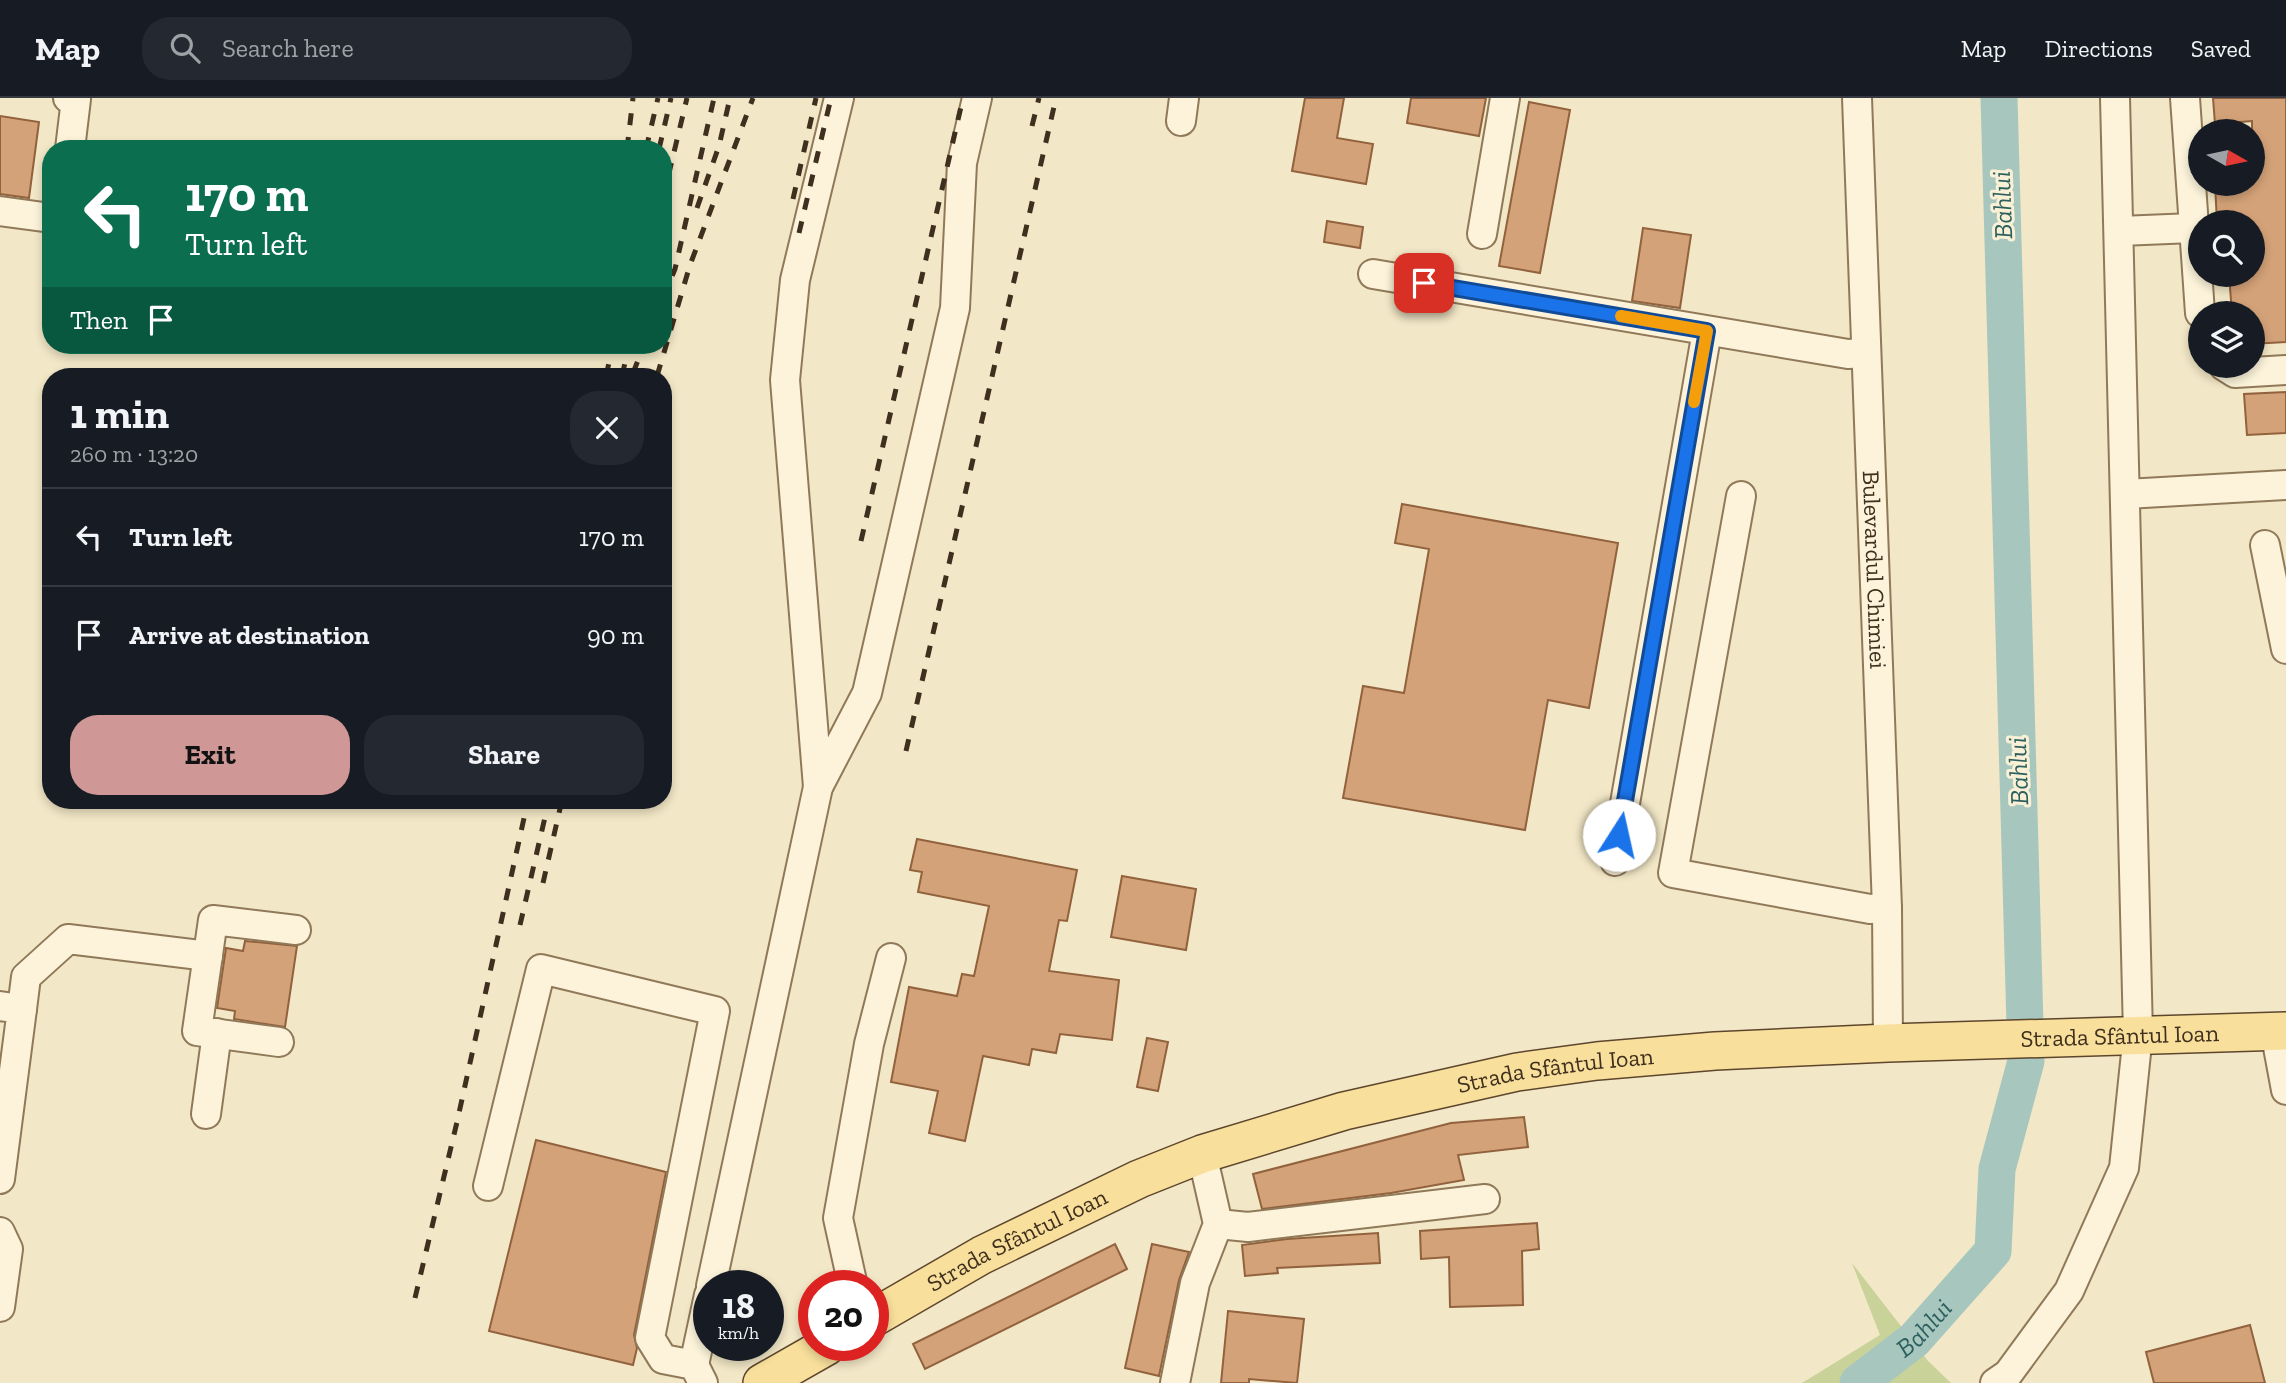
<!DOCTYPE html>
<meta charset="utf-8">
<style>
body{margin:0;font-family:"Zilla Slab",serif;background:#242831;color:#f1f3f6;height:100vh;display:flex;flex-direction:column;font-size:26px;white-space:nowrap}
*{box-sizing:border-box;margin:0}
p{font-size:23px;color:#9ea1a6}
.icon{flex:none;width:38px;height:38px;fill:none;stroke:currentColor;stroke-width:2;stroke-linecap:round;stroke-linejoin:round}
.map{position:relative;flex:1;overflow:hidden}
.panel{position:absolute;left:42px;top:270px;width:630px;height:441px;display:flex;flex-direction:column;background:#171b24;border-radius:28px;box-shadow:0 4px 10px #0003}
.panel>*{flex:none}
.guide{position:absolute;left:42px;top:42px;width:630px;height:214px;border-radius:28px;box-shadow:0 4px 10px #0003;background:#0b6e4f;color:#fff;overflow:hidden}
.needle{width:46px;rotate:99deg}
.fabs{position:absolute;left:2188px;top:21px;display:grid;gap:14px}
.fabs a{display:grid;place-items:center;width:77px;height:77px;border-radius:50%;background:#171b24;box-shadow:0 4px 10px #0003;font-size:35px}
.speed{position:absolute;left:693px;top:1172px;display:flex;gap:14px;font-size:35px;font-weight:700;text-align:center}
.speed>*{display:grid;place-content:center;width:91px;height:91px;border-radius:50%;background:#171b24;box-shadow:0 4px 10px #0003;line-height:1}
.speed small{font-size:18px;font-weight:400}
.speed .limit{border:10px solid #d22;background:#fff;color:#111}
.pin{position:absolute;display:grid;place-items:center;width:60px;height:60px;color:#fff;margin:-30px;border-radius:14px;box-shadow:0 4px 10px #0006}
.me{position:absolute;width:77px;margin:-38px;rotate:10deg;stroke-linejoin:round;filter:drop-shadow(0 0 5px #0008)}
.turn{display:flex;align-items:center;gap:24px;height:147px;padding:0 28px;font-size:32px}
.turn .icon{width:91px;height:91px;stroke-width:2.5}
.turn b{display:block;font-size:49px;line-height:60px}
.then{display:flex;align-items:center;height:66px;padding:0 28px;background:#0003;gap:14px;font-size:26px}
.round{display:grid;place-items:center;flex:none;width:74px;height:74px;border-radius:28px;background:#242831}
.headline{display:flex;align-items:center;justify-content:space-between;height:119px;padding:0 28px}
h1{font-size:42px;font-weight:700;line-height:52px}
.cta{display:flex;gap:14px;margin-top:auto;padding:14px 28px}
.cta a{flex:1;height:80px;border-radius:28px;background:#cf9897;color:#111;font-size:28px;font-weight:700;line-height:80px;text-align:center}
.cta a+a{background:#242831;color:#f1f3f6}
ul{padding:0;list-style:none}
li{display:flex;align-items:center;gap:21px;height:98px;padding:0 28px;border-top:2px solid #363941}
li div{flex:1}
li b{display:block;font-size:26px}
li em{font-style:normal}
header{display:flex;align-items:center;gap:42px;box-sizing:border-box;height:98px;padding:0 35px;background:#171b24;border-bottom:2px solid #363941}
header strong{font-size:33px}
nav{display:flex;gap:38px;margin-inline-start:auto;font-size:24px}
.search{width:490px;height:63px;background:#242831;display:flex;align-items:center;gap:18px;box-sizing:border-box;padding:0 24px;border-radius:28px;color:#9ea1a6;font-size:26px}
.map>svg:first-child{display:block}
</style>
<header>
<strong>Map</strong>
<div class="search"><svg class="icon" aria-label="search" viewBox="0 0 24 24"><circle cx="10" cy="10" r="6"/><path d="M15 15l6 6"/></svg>Search here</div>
<nav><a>Map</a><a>Directions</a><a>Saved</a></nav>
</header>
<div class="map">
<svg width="2286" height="1285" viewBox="0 0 2286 1285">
<rect width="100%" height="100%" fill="#f2e7c6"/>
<path fill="#c9d298" d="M1852,1165L1928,1263L1951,1285H1802L1880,1237Z"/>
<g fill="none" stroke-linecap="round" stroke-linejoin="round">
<path stroke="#a7c6be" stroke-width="37" id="s1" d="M1858,1285L1914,1242L1993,1153L1997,1071L2026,963L1999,0"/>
</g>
<g fill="#d4a278" stroke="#91623d" stroke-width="2">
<path d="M1305,0H1344L1337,40L1373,46L1366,86L1292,73Z"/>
<path d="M1411,0H1486L1479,38L1407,25Z"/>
<path d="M2213,0H2286V244L2252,246V215H2232L2229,177H2252V124H2217L2215,86H2252V23L2215,26Z"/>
<path d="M1529,4L1570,12L1540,175L1499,168Z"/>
<path d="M0,18L39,24L29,100L0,96Z"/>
<path d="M1327,123L1363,129L1360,150L1324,144Z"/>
<path d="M1643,130L1691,137L1680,210L1632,203Z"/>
<path d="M2286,294V335L2247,337L2244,296Z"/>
<path d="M1402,406L1618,445L1589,610L1548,602L1525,732L1343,700L1363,588L1404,595L1429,451L1395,445Z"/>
<path d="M917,741L1077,772L1067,823L1059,822L1049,873L1119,882L1112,942L1060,936L1056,955L1032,951L1029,967L983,958L965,1043L929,1035L938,993L891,984L909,889L957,898L962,876L974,878L989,808L918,794L922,774L910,772Z"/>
<path d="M1122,778L1196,791L1186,852L1111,839Z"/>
<path d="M245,843L297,848L285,929L234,921L235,913L217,910L226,850L243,853Z"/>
<path d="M1147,940L1168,944L1158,993L1137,989Z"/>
<path d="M1524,1019L1528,1049L1458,1057L1464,1082L1391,1095L1262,1111L1253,1076L1451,1025Z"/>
<path d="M536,1042L666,1074L634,1237L637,1250L633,1267L489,1233Z"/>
<path d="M1537,1125L1539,1151L1522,1153L1523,1207L1450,1209L1449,1159L1421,1161L1420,1133Z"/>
<path d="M1378,1135L1380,1165L1277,1170L1278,1175L1245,1178L1242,1147L1287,1141Z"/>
<path d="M1115,1146L1127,1171L925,1271L913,1246Z"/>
<path d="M1152,1146L1189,1154L1179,1182L1159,1278L1125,1270Z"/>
<path d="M1228,1213L1304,1221L1297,1285L1249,1281V1285H1221Z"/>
<path d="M2250,1227L2265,1285H2154L2146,1254Z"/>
</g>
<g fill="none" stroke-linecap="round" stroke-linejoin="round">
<defs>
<g id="minor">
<path d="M68,0L76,1L70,51"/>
<path id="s2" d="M1857,0L1887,810L1888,945"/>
<path d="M2185,0L2200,215"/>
<path d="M1181,23L1184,0"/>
<path d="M0,113L51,120"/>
<path d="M2120,133L2193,130"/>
<path d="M1482,136L1505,0"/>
<path d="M1373,176L1848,256L1866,255"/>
<path d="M2224,268L2235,275L2286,272"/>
<path d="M2126,396L2286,387"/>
<path d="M1741,398L1673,775L1870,811L1887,810"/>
<path d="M2265,447L2286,551"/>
<path d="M818,689L785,282L795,182L839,0"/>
<path d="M1615,763L1707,233"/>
<path d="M0,908L22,911L0,1081"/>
<path d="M22,911L26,879L68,841L208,858"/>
<path d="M2275,933L2286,992"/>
<path d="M279,944L197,933L213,822L296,832"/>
<path d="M206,1016L217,935"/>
<path d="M488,1088L541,871L715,913L650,1240L663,1261L694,1267L703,1285"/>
<path d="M1218,1126L1248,1129L1485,1101"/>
<path d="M0,1134L8,1151L0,1209"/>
<path d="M711,1188L818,689L867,595L955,210L962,65L977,0"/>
<path d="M853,1188L838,1120L869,946L891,860"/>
<path d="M694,1267L709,1197"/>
<path d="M1175,1285L1195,1185L1218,1126L1202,1056"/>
<path d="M1995,1285L2008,1276L2069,1193L2124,1070L2138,936L2115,0"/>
</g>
<g id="major">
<path id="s3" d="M873,1220L982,1157L1139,1081L1202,1056L1344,1013L1517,974L1597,963L1715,953L1888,945L2286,933"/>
<path d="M762,1285L827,1248"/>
</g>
</defs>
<use href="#minor" stroke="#907959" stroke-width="32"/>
<use href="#major" stroke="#5d462d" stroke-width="40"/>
<use href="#minor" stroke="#fcf3da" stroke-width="28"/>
<use href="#major" stroke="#f8df9b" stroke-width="37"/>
<g stroke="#3f2f1e" stroke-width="5" stroke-dasharray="12 12" stroke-linecap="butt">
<path d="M1032,28L1039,0"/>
<path d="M627,51L633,0"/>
<path d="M646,51L658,0"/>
<path d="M659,51L671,0"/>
<path d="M663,100L687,0"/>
<path d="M793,101L816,0"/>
<path d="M697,110L719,48L730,0"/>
<path d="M799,135L831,0"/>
<path d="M663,200L675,171L714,0"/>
<path d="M633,275L644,247"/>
<path d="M606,278L613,247"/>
<path d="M622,278L629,247"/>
<path d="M657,278L690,167L753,0"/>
<path d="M861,443L963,0"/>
<path d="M906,653L1056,0"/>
<path d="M543,785L562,702"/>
<path d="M520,827L549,702"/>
<path d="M415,1200L457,1024L528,702"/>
</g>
</g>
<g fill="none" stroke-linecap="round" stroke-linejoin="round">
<defs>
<path id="route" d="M1424,185L1707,233L1619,737"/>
</defs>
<use href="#route" stroke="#114b97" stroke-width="18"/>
<use href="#route" stroke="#1a73e8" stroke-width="12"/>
<path stroke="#f59e0b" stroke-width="12" d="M1621,218L1707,233L1694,304"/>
</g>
<g text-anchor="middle" stroke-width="6" stroke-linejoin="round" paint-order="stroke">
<g font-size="24" fill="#3f2f1e" stroke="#f9f0d6">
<text dy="8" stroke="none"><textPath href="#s2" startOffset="472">Bulevardul Chimiei</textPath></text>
<text dy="8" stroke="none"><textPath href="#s3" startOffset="1298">Strada Sfântul Ioan</textPath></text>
<text dy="8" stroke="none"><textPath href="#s3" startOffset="732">Strada Sfântul Ioan</textPath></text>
<text dy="8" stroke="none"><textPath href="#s3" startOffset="164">Strada Sfântul Ioan</textPath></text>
</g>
<g font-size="26" font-style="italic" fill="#2c605f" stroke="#f9f0d6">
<text transform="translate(2002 107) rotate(-92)" y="9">Bahlui</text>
<text transform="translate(2018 673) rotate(-92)" y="9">Bahlui</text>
<text dy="9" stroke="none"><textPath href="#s1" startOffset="86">Bahlui</textPath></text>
</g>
</g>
</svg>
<div class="fabs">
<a><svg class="needle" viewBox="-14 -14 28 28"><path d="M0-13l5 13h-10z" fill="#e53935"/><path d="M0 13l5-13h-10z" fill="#9ea1a6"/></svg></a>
<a><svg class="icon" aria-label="search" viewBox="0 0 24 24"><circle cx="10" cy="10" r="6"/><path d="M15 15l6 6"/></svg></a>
<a><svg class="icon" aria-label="layers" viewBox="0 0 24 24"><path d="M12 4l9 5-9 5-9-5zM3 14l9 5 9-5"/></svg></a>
</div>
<div class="speed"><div>18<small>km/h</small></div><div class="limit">20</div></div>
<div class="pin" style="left:1424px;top:185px;background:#d93025"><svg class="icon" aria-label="arrive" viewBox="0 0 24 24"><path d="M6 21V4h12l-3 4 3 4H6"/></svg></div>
<svg class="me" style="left:1619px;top:737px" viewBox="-20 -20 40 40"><circle r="19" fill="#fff"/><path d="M0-13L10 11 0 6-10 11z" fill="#1a73e8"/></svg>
<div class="guide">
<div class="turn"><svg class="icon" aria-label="left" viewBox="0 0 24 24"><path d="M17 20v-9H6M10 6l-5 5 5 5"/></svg><div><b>170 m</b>Turn left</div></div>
<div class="then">Then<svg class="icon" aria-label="arrive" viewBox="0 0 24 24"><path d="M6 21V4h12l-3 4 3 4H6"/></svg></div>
</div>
<section class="panel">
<div class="headline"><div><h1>1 min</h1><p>260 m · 13:20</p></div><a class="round"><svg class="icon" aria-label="close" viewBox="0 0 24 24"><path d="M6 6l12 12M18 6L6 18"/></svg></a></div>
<ul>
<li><svg class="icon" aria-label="left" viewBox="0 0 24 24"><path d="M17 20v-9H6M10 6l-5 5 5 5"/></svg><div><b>Turn left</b></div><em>170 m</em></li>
<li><svg class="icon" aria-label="arrive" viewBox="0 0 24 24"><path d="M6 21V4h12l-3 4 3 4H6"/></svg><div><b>Arrive at destination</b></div><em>90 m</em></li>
</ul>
<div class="cta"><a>Exit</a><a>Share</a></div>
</section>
</div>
